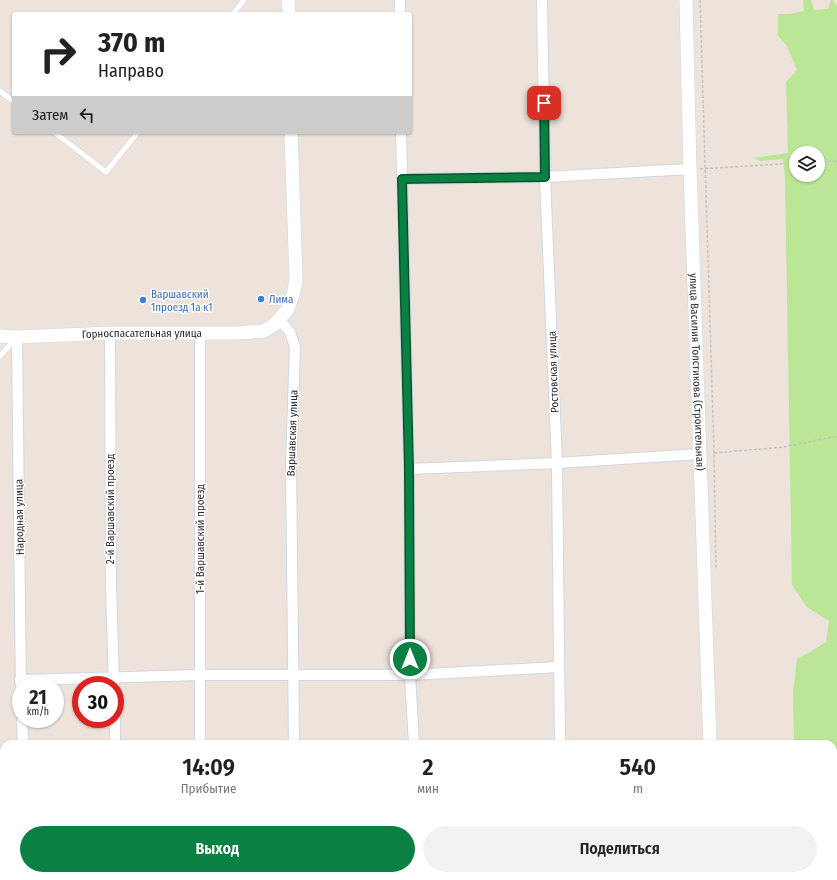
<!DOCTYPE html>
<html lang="ru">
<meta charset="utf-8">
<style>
body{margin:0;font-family:"Fira Sans Condensed",sans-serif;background:#f2f2f2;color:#222;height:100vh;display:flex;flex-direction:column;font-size:15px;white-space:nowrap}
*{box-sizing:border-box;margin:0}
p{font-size:13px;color:#767676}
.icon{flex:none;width:22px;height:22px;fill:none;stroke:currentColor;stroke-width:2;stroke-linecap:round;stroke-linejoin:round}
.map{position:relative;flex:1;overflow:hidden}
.drawer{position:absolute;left:0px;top:740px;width:837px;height:140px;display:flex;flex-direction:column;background:#fff;border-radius:12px 12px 0 0;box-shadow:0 1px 3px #0004}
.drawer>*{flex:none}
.hud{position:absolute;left:12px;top:12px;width:400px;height:122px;border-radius:4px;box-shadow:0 1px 3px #0004;background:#fff;color:#222;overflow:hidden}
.tools{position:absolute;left:789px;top:146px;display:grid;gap:8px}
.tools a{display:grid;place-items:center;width:36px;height:36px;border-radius:50%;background:#fff;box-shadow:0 1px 3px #0004;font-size:20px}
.speed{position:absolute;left:12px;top:676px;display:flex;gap:8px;font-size:20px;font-weight:700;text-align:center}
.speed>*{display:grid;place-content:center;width:52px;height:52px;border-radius:50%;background:#fff;box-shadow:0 1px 3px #0004;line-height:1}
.speed small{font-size:10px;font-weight:400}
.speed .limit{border:6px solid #d22;background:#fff;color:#111}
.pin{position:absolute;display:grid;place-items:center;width:34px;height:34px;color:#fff;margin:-17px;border-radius:8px;box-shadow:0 2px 6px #0006}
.me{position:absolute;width:44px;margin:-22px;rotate:0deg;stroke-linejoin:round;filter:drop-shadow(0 0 3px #0008)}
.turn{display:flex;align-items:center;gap:14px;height:84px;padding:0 20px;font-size:18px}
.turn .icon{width:52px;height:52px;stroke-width:2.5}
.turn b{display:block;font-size:28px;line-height:34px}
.then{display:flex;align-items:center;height:38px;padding:0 20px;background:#0003;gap:8px;font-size:15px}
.eta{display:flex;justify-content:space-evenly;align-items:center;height:68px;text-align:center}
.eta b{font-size:24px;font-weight:600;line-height:28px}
.primary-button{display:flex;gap:8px;margin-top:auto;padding:8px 20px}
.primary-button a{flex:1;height:46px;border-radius:24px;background:#0b8043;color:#fff;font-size:16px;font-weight:600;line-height:46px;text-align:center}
.primary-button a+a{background:#f2f2f2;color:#222}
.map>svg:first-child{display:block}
</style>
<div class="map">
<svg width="837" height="880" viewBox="0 0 837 880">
<rect width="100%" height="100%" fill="#ede3db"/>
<path fill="#bae695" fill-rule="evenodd" d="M803,0H811L814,10L828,9L831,0H833L837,6V880H796V876H833V744H794L793,693L797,659L810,652L826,642L829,621L807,607L792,585L785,179L783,159L761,161L753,158L788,153L786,82L797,70L787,46L778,36V14H790L804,11ZM796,153H818V175H796Z"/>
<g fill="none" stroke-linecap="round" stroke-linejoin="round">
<defs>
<g id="lane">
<path d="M233,14L244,0"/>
<path d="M0,91L14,102"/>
<path d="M54,132L106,172L138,132"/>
<path d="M0,356L15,339"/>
</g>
<g id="street">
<path d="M400,0V14"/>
<path d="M542,0L545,177L557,463L560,744"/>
<path d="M401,132L409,469L410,675L414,744"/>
<path d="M402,179L545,177L690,169"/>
<path d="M279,319L290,332L295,347L291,463L294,744"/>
<path d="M110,333L111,585L114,685"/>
<path d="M17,337L21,697"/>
<path d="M409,469L557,463L700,454"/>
<path d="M20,680L200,675H410L559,667"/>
<path d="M22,719L23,744"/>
<path d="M115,719V744"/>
<path d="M200,744V333"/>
<path d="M29,876V880"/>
<path d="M296,876V880"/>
<path d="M562,876V880"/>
</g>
<g id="secondary">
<path d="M288,0L289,14"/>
<path id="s1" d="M686,0L690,169L710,744"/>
<path id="s2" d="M0,336L17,337L110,333H239L264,331L275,324L288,309L294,291L296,280L291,132"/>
<path d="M714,876V880"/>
</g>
</defs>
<use href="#lane" stroke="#d1d7e4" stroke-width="6"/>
<use href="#street" stroke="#d1d7e4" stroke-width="12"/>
<use href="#secondary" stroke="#d1d7e4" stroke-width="14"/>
<g stroke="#c3c3c3" stroke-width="1.5" stroke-dasharray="3 2" stroke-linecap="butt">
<path d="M700,0L714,452L716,570"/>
<path d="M818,162L837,161"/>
<path d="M700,169L796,163"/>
<path d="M714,453L784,447L837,436"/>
</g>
<use href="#lane" stroke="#fff" stroke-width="5"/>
<use href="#street" stroke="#fff" stroke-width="10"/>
<use href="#secondary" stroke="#fff" stroke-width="13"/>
</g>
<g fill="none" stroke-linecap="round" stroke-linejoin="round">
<defs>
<path id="route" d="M410,659L409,469L402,179L545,177L544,103"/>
</defs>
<use href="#route" stroke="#07532c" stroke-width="10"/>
<use href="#route" stroke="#0b8043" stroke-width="7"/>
</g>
<g fill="#3f7fe0" stroke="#fff" stroke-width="1.5">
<circle cx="261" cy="299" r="4"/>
<circle cx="143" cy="300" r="4"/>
</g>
<g text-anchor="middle" stroke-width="3" stroke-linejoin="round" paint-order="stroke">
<g font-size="11" fill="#366cbe" stroke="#fff" text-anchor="start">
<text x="151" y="298">Варшавский<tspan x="151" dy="13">1проезд 1а к1</tspan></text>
<text x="269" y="303">Лима</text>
</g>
<g font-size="11" fill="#2a2a2a" stroke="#fff">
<text dy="4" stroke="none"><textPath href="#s2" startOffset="142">Горноспасательная улица</textPath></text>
<text transform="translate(553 372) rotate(-92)" y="4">Ростовская улица</text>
<text dy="4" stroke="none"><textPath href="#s1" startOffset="372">улица Василия Толстикова (Строительная)</textPath></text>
<text transform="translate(292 433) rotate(-88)" y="4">Варшавская улица</text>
<text transform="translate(110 509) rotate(-90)" y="4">2-й Варшавский проезд</text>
<text transform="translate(19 517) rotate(-91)" y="4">Народная улица</text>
<text transform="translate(200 539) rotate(-90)" y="4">1-й Варшавский проезд</text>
</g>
</g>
</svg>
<div class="tools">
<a><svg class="icon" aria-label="layers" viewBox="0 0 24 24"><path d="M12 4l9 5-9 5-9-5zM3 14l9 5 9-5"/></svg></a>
</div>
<div class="speed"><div>21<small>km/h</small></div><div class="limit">30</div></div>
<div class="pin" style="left:544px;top:103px;background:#d93025"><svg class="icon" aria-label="arrive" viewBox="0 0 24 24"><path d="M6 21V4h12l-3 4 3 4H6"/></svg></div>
<svg class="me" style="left:410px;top:659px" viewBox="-20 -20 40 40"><circle r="17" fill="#0b8043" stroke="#fff" stroke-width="3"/><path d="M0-11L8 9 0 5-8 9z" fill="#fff"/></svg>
<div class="hud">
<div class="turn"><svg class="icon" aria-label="right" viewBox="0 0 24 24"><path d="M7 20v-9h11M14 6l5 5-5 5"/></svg><div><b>370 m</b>Направо</div></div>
<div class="then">Затем<svg class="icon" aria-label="left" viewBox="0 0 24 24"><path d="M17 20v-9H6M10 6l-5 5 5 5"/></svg></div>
</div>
<section class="drawer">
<div class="eta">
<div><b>14:09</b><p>Прибытие</p></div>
<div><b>2</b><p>мин</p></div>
<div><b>540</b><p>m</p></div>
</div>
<div class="primary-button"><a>Выход</a><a>Поделиться</a></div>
</section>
</div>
